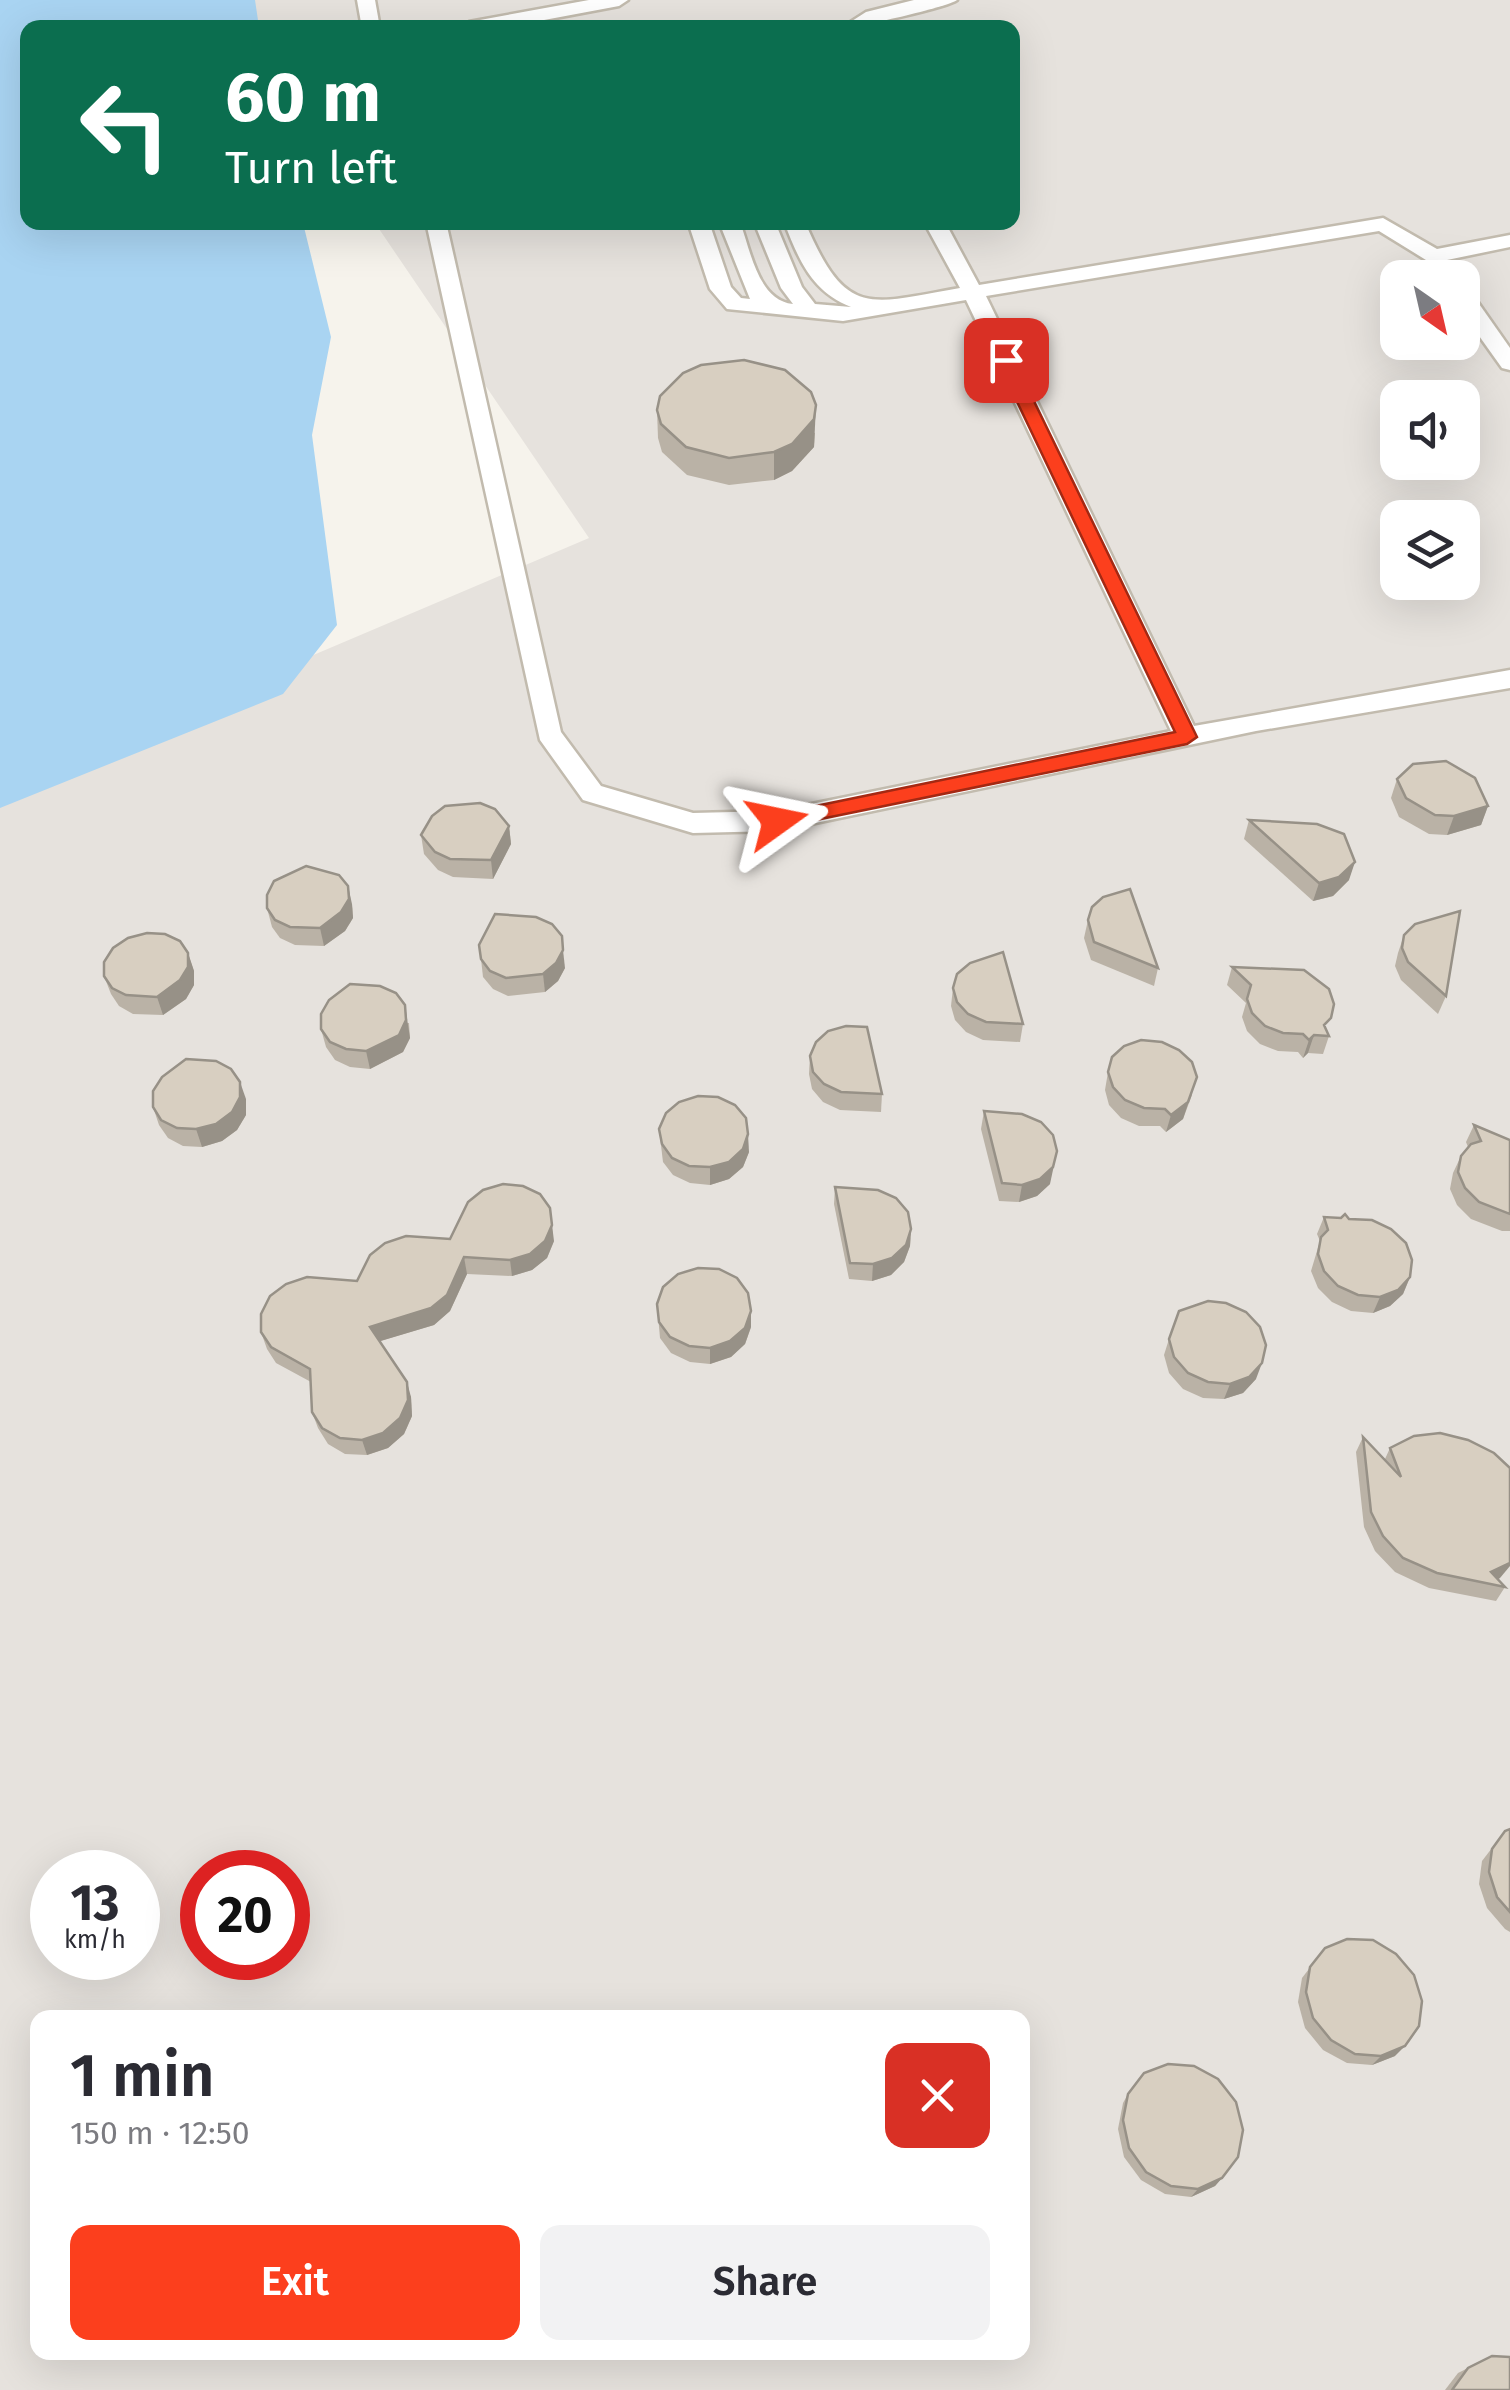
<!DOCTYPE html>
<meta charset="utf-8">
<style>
body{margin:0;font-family:"Fira Sans",sans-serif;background:#f2f2f3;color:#2b2b33;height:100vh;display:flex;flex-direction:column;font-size:38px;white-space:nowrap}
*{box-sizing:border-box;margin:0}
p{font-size:32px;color:#7c7c81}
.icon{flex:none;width:55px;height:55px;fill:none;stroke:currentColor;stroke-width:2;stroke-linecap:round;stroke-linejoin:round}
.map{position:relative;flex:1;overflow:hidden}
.side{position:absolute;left:30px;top:2010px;width:1000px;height:350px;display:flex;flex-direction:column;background:#fff;border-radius:20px;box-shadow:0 10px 40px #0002}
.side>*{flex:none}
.top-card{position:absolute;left:20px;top:20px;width:1000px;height:210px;border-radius:20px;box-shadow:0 10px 40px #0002;background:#0b6e4f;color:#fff;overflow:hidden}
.needle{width:65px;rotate:146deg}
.buttons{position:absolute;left:1380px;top:260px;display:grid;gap:20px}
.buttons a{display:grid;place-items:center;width:100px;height:100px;border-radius:20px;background:#fff;box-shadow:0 10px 40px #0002;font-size:50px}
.speed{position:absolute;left:30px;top:1850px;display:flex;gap:20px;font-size:50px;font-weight:700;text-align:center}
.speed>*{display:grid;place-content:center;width:130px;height:130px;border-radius:50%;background:#fff;box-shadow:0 10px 40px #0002;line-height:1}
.speed small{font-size:25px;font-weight:400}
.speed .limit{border:15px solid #d22;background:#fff;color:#111}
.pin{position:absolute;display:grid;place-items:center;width:85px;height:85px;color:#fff;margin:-42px;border-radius:20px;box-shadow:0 5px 15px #0006}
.me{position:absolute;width:110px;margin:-55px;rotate:78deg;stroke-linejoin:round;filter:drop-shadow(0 0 8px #0008)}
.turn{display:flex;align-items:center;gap:35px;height:210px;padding:0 40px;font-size:45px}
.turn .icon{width:130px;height:130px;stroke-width:2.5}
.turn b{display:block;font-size:70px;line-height:85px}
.round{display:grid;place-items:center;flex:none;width:105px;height:105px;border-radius:20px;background:#f2f2f3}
.headline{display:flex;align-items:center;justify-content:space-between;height:170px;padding:0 40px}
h1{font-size:60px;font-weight:600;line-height:75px}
.button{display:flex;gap:20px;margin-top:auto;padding:20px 40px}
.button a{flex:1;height:115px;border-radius:20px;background:#fc3f1d;color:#fff;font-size:40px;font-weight:600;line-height:115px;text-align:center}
.button a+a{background:#f2f2f3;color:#2b2b33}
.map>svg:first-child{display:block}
</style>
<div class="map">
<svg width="1510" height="2390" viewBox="0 0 1510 2390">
<rect width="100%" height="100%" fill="#f6f3ec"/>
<path fill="#e6e2dd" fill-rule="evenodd" d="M224,0H1510V2390H0V788L589,538L375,223L1012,222V28H243ZM1398,278H1462V342H1398ZM1398,398H1462V462H1398ZM1398,518H1462V582H1398ZM52,1872H138V1958H52ZM202,1872H288V1958H202ZM38,2018H1022V2352H38Z"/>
<path fill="#a9d4f2" d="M0,0H255L259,27L28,28V222L303,223L331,337L312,435L337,625L283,694L0,808Z"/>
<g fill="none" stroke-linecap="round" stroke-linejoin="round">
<defs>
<g id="lane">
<path d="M357,0H375L380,28H362Z"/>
<path d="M589,0H628L619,6L502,28H460L469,22Z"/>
<path d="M914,0H957C948,7 856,28 841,28L866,12Z"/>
<path d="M1383,218L1437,249L1510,235V247L1447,260L1459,278H1438L1426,260L1379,231L986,296L1194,726L1510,670V688L1256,731L777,831L693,833L583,800L540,740L426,222H446L561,732L601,786L693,813L777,811L1171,731L966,300L843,321L727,309L710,289L688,222H709L731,287L741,298L750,299L719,222H740C751,252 758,300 793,304L781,288L754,222H775L802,287L815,304L851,307C811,291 799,260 784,222H805C846,319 868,304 960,288L924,222H945L979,285Z"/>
<path d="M1462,290L1470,291L1510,348V370L1502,368L1462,312Z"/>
</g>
</defs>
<use href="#lane" stroke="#c2bbae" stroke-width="5"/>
<use href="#lane" fill="#fff" fill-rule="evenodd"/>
</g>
<g fill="#bab2a6">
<path d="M657,410L815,433L814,447L792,471L774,480L729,485L687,475L662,452L658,438Z"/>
<path d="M1397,779L1488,806L1481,825L1447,835L1429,834L1399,817L1391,798Z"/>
<path d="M1249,820L1349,880L1333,896L1313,901L1244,839Z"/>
<path d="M509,826L511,844L493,879L453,877L438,870L424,854L421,835Z"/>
<path d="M352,904L353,918L345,931L324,946L295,945L280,938L272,927L267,908Z"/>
<path d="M1088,920L1158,968L1154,986L1091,960L1084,938Z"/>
<path d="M1404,935L1446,996L1438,1014L1401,980L1395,966L1398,953Z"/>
<path d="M188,953L194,971V985L186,999L163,1015L133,1014L119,1006L111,994L104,976Z"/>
<path d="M481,959L565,968L558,981L545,992L508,996L493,989L483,977Z"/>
<path d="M1232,967L1327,1031L1329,1036L1323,1054L1308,1053L1303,1058L1298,1052L1278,1051L1260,1044L1247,1031L1242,1017L1246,1003L1227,985Z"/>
<path d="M953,988L1023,1024L1020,1042L983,1040L966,1032L955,1020L951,1006Z"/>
<path d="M409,1023L410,1038L403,1052L370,1069L350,1067L335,1060L326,1047L321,1029Z"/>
<path d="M810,1056L882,1094L881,1112L840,1110L823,1102L812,1089L809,1074Z"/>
<path d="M1108,1072L1192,1095L1183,1119L1166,1132L1160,1126H1139L1121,1118L1109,1105L1105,1090Z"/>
<path d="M246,1099V1115L237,1130L222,1141L202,1147L183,1146L168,1138L159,1125L153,1107Z"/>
<path d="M984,1111L1050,1184L1037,1196L1019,1202L999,1201L981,1129Z"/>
<path d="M1474,1125L1510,1140V1231H1502L1471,1219L1457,1205L1450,1189L1453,1173L1461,1156L1468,1147L1466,1142Z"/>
<path d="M659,1129L749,1152L743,1167L729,1179L710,1185L690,1183L673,1175L663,1162Z"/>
<path d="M835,1187L911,1229L910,1246L904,1262L891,1275L872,1281L849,1279L834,1204Z"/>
<path d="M1324,1217L1410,1277L1403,1294L1390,1306L1373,1313L1351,1311L1332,1302L1318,1288L1311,1271L1320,1241L1317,1234Z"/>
<path d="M450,1239L554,1241L547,1258L532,1270L512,1276L467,1274L450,1311L434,1325L380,1341L411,1397L412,1416L404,1434L388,1448L367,1455L345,1454L328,1444L318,1428L312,1412L311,1382L276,1363L267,1349L261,1332L357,1281Z"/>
<path d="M657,1304L751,1327L745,1344L731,1357L710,1364L690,1362L671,1353L660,1338Z"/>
<path d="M1169,1339L1256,1379L1243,1393L1224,1399L1203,1398L1183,1389L1169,1373L1164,1355Z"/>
<path d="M1363,1437L1385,1459L1390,1448L1500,1578L1498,1579L1505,1587L1496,1601L1429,1588L1395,1572L1375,1551L1364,1527L1356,1452Z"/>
<path d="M1510,1829V1932L1505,1929L1487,1908L1479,1884L1482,1861L1505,1831Z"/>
<path d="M1325,1948L1395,2056L1372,2065L1347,2063L1323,2050L1305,2028L1298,2002L1302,1978Z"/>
<path d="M1128,2094L1222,2178L1215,2186L1191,2197L1165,2194L1141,2180L1124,2157L1118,2129L1123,2103Z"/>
<path d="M1492,2356L1510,2390H1445L1458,2373Z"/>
</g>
<g fill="#979187">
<path d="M816,405L814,447L792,471L774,480V452Z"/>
<path d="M1488,806L1481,825L1447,835L1454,816Z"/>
<path d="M509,826L511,844L493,879L491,860Z"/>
<path d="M1355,862L1349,880L1333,896L1313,901L1319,883Z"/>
<path d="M348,886L352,904L353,918L345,931L324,946L320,928Z"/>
<path d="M563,950L565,968L558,981L545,992L543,974Z"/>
<path d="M188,953L194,971V985L186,999L163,1015L157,997Z"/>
<path d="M405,1005L410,1038L403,1052L370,1069L366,1051Z"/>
<path d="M1314,1035L1308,1053L1303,1058L1309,1040Z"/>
<path d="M1197,1077L1183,1119L1166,1132L1171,1115Z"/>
<path d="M240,1082L246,1099V1115L237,1130L222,1141L202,1147L196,1129Z"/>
<path d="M748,1134L749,1152L743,1167L729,1179L710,1185V1167Z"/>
<path d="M1057,1151L1050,1184L1037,1196L1019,1202L1022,1185Z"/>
<path d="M550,1208L554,1241L547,1258L532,1270L512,1276L510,1260Z"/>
<path d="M911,1229L910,1246L904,1262L891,1275L872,1281L873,1264Z"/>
<path d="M464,1257L467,1274L450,1311L434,1325L374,1343L370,1327Z"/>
<path d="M1410,1277L1403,1294L1390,1306L1373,1313L1380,1297Z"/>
<path d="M751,1311V1327L745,1344L731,1357L710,1364V1348Z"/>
<path d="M1262,1363L1256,1379L1243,1393L1224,1399L1230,1384Z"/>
<path d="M407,1382L411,1397L412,1416L404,1434L388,1448L367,1455L362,1440Z"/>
<path d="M1510,1563V1566L1500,1578L1488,1584L1491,1572Z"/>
<path d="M1405,2046L1395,2056L1372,2065L1381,2056Z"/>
<path d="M1222,2178L1215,2186L1191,2197L1198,2189Z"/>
</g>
<g fill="#d8cfc1" stroke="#979187" stroke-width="2.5">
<path d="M744,360L785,370L811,392L816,405L814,419L792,444L774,452L729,458L686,447L661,424L657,410L660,396L683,373L701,365Z"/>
<path d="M1446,761L1475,778L1488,806L1454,816L1435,815L1406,798L1397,779L1413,764Z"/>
<path d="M480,803L495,809L509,826L491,860L450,859L435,852L421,835L432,816L445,806Z"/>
<path d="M1249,820L1317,824L1344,834L1355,862L1339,877L1319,883Z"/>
<path d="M306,866L339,875L348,886L349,899L341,912L320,928L290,927L275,920L267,908V895L274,881Z"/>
<path d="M1130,889L1158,968L1094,942L1088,920L1092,907L1103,897Z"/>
<path d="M1460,911L1446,996L1408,962L1402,948L1404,935L1415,924Z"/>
<path d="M495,914L536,917L552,924L562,936L563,950L556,963L543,974L506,978L490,971L481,959L479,945Z"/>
<path d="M147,933L165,934L180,941L188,953V967L180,980L157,997L126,995L112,988L104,976V962L113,948L128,938Z"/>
<path d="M1003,952L1023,1024L986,1022L968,1014L957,1002L953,988L957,974L970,963Z"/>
<path d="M1232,967L1304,970L1329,989L1334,1004L1331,1018L1324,1025L1329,1036L1314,1035L1309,1040L1303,1034L1283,1033L1265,1026L1252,1013L1247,999L1251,985Z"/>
<path d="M350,984L380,986L396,993L405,1005L406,1020L399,1035L366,1051L346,1049L330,1042L321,1029V1014L329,1000Z"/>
<path d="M846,1026L867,1027L882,1094L841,1092L824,1084L813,1072L810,1056L816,1042L828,1031Z"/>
<path d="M1141,1040L1162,1042L1179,1050L1192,1062L1197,1077L1188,1102L1171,1115L1165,1109L1144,1108L1125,1100L1113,1087L1108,1072L1112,1057L1124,1046Z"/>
<path d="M186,1059L216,1061L231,1069L240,1082V1097L232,1112L216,1124L196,1129L177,1128L161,1120L153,1107V1091L162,1077Z"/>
<path d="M698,1096L718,1097L735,1105L746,1118L748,1134L743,1149L729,1162L710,1167L689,1166L672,1158L662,1144L659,1129L666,1113L679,1102Z"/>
<path d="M984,1111L1022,1114L1041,1122L1053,1135L1057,1151L1053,1167L1040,1179L1022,1185L1002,1183Z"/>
<path d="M1474,1125L1510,1140V1214L1479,1202L1465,1188L1458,1172L1461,1156L1471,1144L1481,1141Z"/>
<path d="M503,1184L523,1186L540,1194L550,1208L552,1225L545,1241L530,1254L510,1260L464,1257L447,1295L431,1308L370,1327L407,1382L408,1400L400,1418L383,1433L362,1440L340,1438L322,1428L312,1412L310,1369L271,1347L261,1332V1314L270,1296L286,1284L307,1277L357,1281L370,1255L385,1243L406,1236L450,1239L468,1202L483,1190Z"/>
<path d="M835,1187L878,1190L896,1198L908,1212L911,1229L906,1245L892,1258L873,1264L850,1263Z"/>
<path d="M1345,1214L1349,1219L1372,1220L1391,1229L1406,1243L1412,1260L1410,1277L1398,1290L1380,1297L1358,1295L1338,1286L1324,1271L1318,1254L1321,1237L1328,1230L1324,1217L1341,1218Z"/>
<path d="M698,1268L719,1269L737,1278L748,1293L751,1311L745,1328L730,1341L710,1348L689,1346L670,1337L659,1322L657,1304L663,1287L678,1274Z"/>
<path d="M1208,1301L1226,1303L1246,1312L1260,1327L1266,1345L1262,1363L1249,1377L1230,1384L1208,1382L1188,1373L1174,1357L1169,1339L1179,1311Z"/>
<path d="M1440,1433L1468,1440L1494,1453L1510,1468V1563L1491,1572L1505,1587L1437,1573L1403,1558L1383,1536L1371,1512L1363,1437L1401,1477L1390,1448L1414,1436Z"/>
<path d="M1510,1829V1912L1497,1897L1489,1872L1492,1849L1505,1831Z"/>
<path d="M1347,1939L1373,1940L1396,1954L1414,1975L1422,2001L1419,2026L1405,2046L1381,2056L1355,2054L1331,2040L1313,2018L1306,1992L1310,1967L1325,1948Z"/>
<path d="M1168,2064L1194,2066L1218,2079L1236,2102L1243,2130L1238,2157L1222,2178L1198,2189L1171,2186L1146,2172L1129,2148L1123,2120L1128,2094L1144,2073Z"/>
<path d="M1492,2356L1510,2357V2390H1452L1468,2368Z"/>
</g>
<path fill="#fc3f1d" stroke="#a42913" stroke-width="2.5" d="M1006,355L1014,360L1197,737L1187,744L777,828L770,826L767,821L777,814L1175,732L997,360Z"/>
</svg>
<div class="buttons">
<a><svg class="needle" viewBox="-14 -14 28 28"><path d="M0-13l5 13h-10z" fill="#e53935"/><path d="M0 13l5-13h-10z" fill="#7c7c81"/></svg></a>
<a><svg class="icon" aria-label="sound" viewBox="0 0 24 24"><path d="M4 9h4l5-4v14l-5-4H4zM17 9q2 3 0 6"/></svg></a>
<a><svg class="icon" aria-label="layers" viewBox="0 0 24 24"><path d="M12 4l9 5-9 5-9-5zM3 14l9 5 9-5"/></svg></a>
</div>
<div class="speed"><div>13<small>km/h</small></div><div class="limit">20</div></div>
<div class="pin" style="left:1006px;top:360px;background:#d93025"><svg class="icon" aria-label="arrive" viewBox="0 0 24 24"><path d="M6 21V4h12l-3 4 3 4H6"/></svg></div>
<svg class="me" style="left:777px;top:821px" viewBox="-20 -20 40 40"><path d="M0-17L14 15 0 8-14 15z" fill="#fc3f1d" stroke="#fff" stroke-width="4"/></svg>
<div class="top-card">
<div class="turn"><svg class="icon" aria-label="left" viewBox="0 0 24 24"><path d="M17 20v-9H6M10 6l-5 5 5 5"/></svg><div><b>60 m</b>Turn left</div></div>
</div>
<section class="side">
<div class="headline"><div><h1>1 min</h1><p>150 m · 12:50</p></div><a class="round" style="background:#d93025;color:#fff"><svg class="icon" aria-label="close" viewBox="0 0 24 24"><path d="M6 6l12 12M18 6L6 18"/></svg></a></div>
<div class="button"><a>Exit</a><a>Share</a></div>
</section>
</div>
